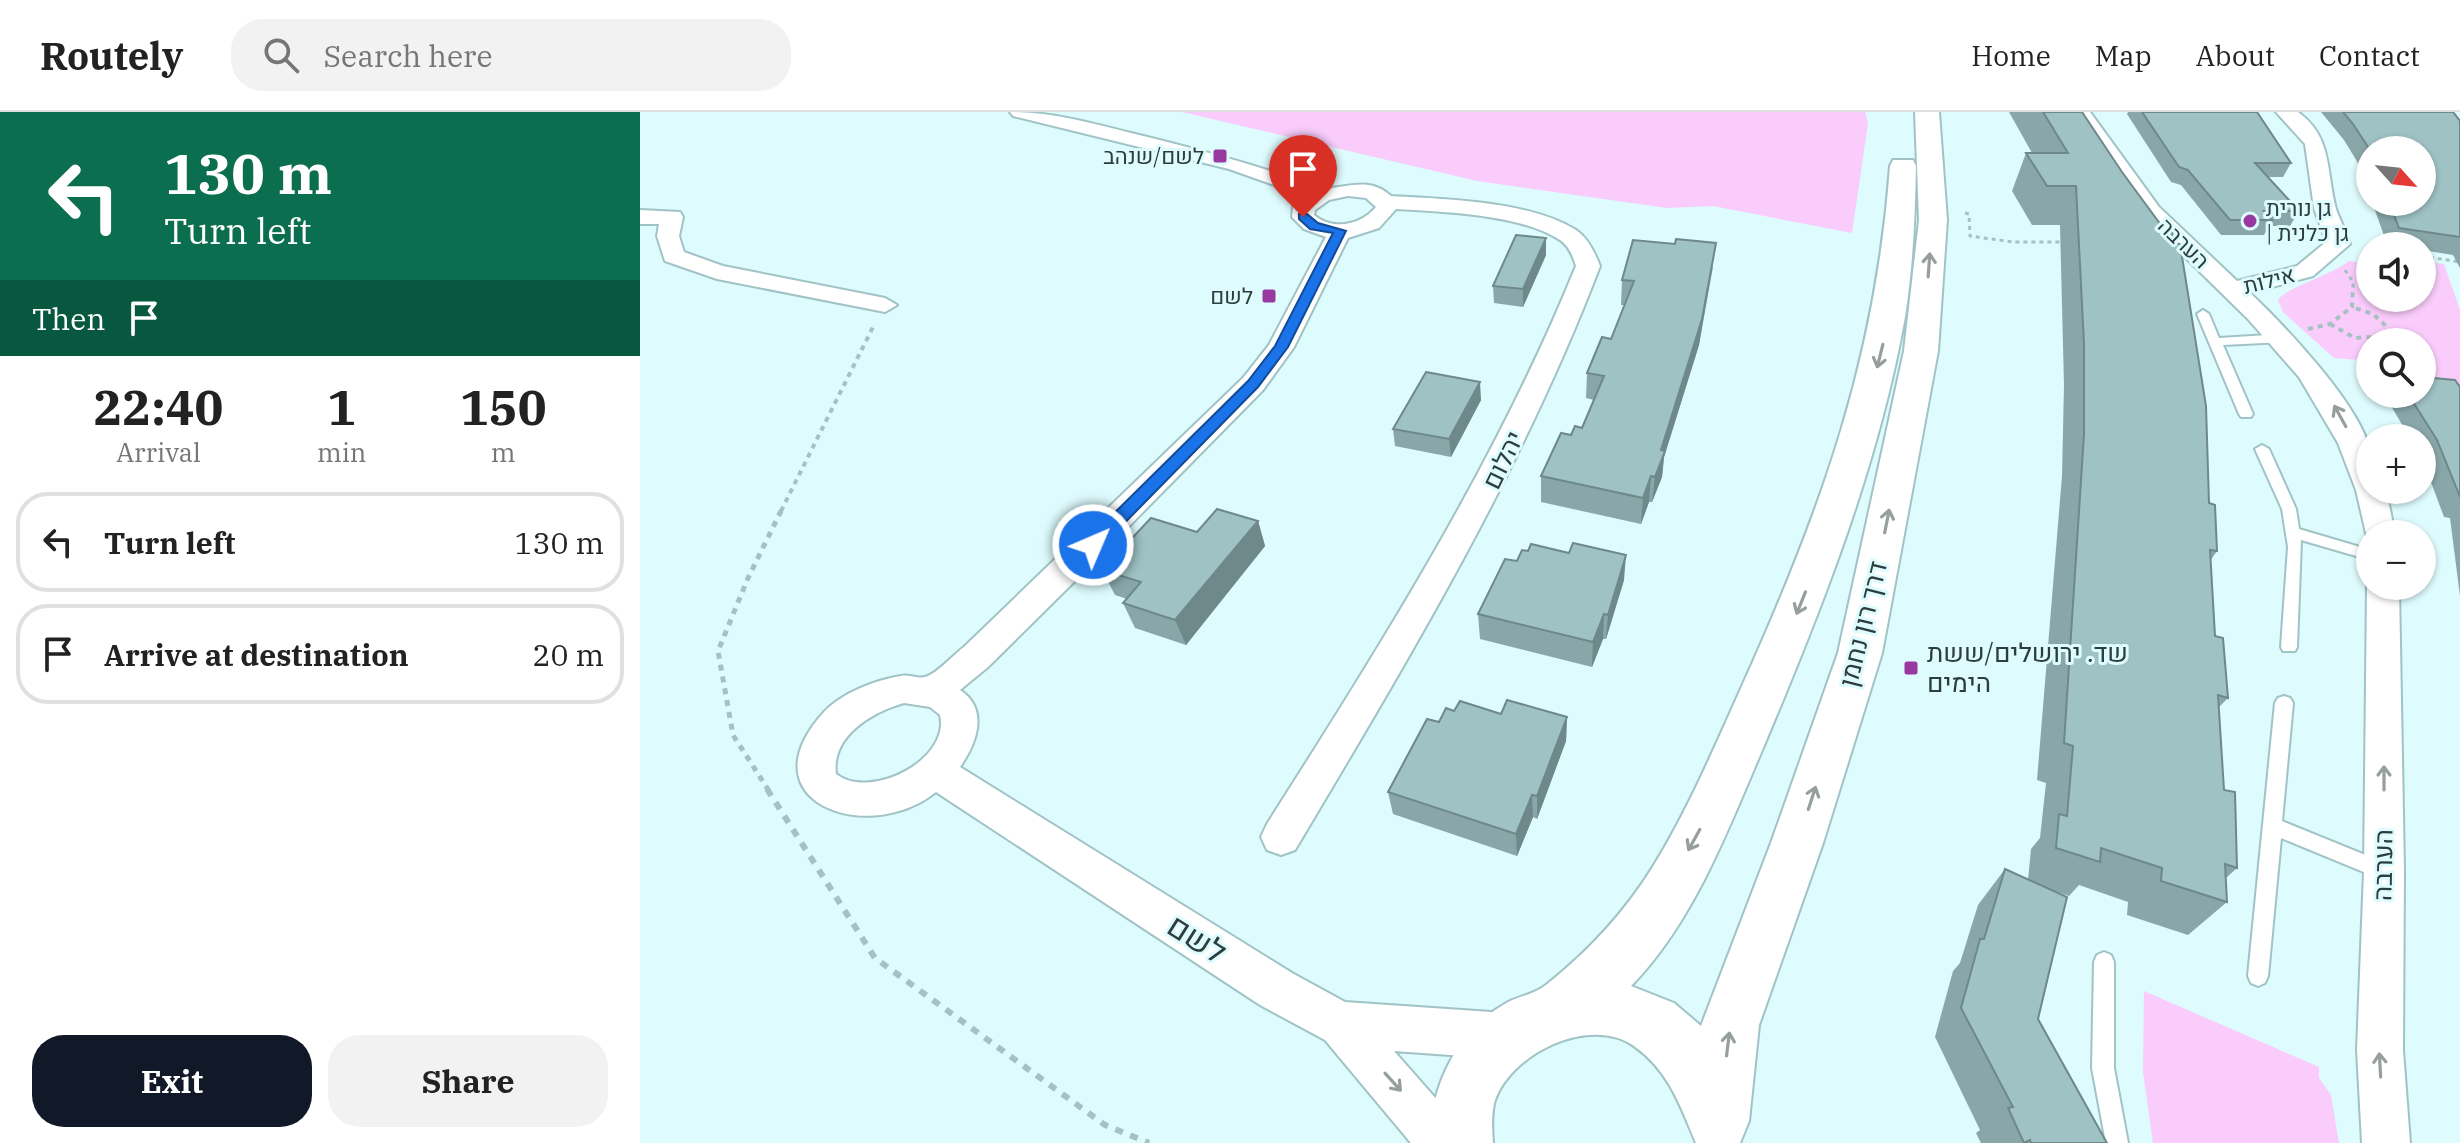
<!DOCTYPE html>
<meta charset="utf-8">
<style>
body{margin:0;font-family:"IBM Plex Serif",Heebo,serif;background:#f2f2f2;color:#222;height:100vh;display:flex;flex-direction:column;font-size:30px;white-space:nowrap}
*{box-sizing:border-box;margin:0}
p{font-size:26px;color:#767676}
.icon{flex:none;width:44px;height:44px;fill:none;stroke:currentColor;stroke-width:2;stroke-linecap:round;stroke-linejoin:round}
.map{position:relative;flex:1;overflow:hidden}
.side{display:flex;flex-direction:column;background:#fff;width:640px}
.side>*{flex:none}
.top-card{background:#0b6e4f;color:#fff;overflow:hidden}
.needle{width:52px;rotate:117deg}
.buttons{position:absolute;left:1716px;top:24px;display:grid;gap:16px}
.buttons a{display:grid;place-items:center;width:80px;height:80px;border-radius:50%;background:#fff;box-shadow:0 2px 6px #0004;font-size:40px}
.pin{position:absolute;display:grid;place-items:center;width:68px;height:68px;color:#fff;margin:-82px -34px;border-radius:50% 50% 50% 0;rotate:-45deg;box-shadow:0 0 8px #0007}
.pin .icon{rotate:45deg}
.me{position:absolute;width:88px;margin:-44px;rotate:45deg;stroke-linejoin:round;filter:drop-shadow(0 0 6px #0008)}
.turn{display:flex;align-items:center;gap:28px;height:168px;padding:0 32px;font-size:36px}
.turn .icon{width:104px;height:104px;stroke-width:2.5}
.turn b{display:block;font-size:56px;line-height:68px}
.then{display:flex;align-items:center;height:76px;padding:0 32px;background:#0003;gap:16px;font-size:30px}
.eta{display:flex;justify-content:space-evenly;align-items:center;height:136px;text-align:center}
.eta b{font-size:48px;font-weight:800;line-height:56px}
.cta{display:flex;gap:16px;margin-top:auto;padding:16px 32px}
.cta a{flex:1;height:92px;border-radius:32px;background:#111827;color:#fff;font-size:32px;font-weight:800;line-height:92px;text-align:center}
.cta a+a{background:#f2f2f2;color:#222}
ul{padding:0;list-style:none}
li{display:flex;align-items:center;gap:24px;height:100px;margin:0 16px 12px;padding:0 16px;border:4px solid #e0e0e0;border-radius:32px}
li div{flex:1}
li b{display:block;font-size:30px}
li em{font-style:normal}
header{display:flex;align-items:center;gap:48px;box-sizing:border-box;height:112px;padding:0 40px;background:#fff;border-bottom:2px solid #e0e0e0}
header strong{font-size:38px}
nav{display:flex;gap:44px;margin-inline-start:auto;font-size:28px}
.search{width:560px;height:72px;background:#f2f2f2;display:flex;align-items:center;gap:20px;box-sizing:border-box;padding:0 28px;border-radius:32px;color:#767676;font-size:30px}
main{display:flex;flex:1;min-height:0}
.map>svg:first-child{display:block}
</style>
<header>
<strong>Routely</strong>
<div class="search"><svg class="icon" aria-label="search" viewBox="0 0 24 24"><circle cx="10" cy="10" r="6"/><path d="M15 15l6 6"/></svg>Search here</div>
<nav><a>Home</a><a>Map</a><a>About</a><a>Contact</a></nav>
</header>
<main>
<section class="side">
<div class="top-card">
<div class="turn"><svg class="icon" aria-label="left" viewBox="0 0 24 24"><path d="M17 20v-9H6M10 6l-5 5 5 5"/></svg><div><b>130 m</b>Turn left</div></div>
<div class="then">Then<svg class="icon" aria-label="arrive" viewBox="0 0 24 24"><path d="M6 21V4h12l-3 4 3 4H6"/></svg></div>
</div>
<div class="eta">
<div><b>22:40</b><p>Arrival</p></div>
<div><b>1</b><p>min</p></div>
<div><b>150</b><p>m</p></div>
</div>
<ul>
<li><svg class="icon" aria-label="left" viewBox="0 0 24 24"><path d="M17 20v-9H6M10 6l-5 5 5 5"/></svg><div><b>Turn left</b></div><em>130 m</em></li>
<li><svg class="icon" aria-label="arrive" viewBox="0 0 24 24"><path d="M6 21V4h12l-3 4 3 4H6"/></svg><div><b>Arrive at destination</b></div><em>20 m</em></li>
</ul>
<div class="cta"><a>Exit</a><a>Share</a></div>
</section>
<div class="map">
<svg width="1820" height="1031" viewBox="0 0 1820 1031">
<rect width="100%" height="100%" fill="#defbfe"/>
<g fill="#f9ccfb">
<path d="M542,0H1225L1228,11L1212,121L1073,94L1027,96L837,69Z"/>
<path d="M1709,149L1730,152V186H1782V149L1804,152L1820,198V276L1782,272V230H1730V249L1694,246L1643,200L1638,188C1647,175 1690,164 1709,149Z"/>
<path d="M1504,879L1679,955V966L1691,983L1699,1031H1513L1503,960Z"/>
</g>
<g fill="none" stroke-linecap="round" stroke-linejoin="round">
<defs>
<g id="lane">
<path d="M1563,198L1569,202L1579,226L1644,222L1650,226L1644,230L1583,233L1613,302L1611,305H1601L1599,302L1557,202Z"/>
<path d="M1622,333L1629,337L1656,397L1659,417L1730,438V448L1661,428L1657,535L1655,539H1643L1641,535L1648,435L1642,397L1615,337Z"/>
<path d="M1644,584L1650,586L1653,591L1642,709L1750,753L1753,759L1750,765L1743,768L1641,726L1628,864L1625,871L1618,874L1611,871L1608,864L1635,591L1638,586Z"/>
<path d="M1464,840L1471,843L1474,850V956L1488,1031H1466L1452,956L1454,850L1457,843Z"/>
</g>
<g id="street">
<path d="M370,0C412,0 451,11 491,21C553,36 614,52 675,74C699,82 725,60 751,84C804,87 890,89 936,118C948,126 955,141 960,154C881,361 768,548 655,738L641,743L627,738L621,725L627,712C742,531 855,353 936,154C933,144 929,134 920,128C881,102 803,100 756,97L739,116L708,126L654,235L623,278L444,460L348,555L320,578C349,597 337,631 320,655L652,861L705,890L866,901L882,908L889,924L882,940L866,947L754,939L820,1014L827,1031H771L685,928L620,893L296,680C227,735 103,689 184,600C202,581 235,568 261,564C268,562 278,567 285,565C297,562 313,543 324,535L603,266L629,233L686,125L664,117L652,105L653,95L665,84L589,57L373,4ZM708,84L726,86L736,95C721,113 693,119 674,103L675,98L689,88ZM264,591L290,595L300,603C311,647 231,689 196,662C191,624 232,600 264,591Z"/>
<path d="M1430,0H1450L1519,95L1597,169L1657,154L1686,130L1674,96L1665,32L1636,0H1658C1693,25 1686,60 1696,97C1700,109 1707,120 1710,132L1673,164L1610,181C1643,212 1723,296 1730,340C1732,352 1730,366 1730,378H1746L1755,422H1730L1728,430L1716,378L1698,331L1659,265L1608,207L1503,104Z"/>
<path d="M0,98L40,100L43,105L39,124L44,140L83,154L245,186L257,193L245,200L77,167L25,149L17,124L19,112H0Z"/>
<path d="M1730,468V474H1759L1764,759L1763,938L1770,1031H1722L1717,938L1724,759L1727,474Z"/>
</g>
<path id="secondary" d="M1275,0H1299L1307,108L1298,239L1242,541L1183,731L1119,913L1109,1009L1100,1031H1056C1040,993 1029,959 994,934C950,903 872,941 855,988C851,1001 852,1017 853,1031H789C791,974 816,919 868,890C880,884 895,882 906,873C950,838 985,800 1014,753C1049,696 1075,634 1102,574C1181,399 1236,247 1250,54L1253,48H1273L1276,54C1275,104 1273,155 1265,205C1238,355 1182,496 1123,636C1088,717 1054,810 991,874L1034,891L1061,914L1131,731L1198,541L1264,239L1279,108Z"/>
</defs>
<use href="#lane" stroke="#a0c3c6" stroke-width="4"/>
<use href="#street" stroke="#a0c3c6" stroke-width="4"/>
<use href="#secondary" stroke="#a0c3c6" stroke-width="4"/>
<g stroke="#a7c0c2" stroke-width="3" stroke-dasharray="4 4" stroke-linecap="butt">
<path d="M1325,101L1329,102L1330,124L1373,130H1425"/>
<path d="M1782,144L1820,150"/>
<path d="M1705,158L1713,170V177"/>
</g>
<g stroke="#a7c0c2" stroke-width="4" stroke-dasharray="5 5" stroke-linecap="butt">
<path d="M1690,212L1715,226L1745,224L1747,215L1733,202L1712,195"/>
<path d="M1668,217L1690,212L1712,195L1713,175"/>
<path d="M141,399L233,215"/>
</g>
<path stroke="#a7c0c2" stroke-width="5" stroke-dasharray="6 6" stroke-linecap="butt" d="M129,679L93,623L78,539L108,466L142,397"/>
<path stroke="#a7c0c2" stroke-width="6" stroke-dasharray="8 8" stroke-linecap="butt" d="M127,677L235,846L465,1013L509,1031"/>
<use href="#lane" fill="#fff" fill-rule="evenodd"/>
<use href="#street" fill="#fff" fill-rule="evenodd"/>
<use href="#secondary" fill="#fff" fill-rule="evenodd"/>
</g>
<g fill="#89a7a9">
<path d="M1369,0H1442L1569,391L1577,439L1570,449L1575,524L1588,586L1579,595L1584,678L1597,756L1586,766L1587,790L1548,823L1487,803L1488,790L1439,773L1429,784L1412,778L1398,907L1467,1031H1341L1336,1021L1340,1018L1295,925L1313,859L1320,851L1338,793L1365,757L1388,768L1391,737L1400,726L1406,671L1397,668L1422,364L1424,273L1420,113H1392L1372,79L1386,41H1392Z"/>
<path d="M1488,0H1617L1651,51L1643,65H1628L1659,99L1650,114H1629L1624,123H1581L1541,73L1531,70L1487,2Z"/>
<path d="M1681,0H1813L1820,9V156L1813,143L1782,138V134H1757L1747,132L1732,90H1782L1730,38V83L1721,56L1704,28Z"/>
<path d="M906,126V143L883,195L854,191L853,174Z"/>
<path d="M1073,155L1059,233L1024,345L1022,365L1012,390H1009L1001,412L901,390V364L931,323L942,316L954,288L946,286L947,261L971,227L985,193H981L982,168Z"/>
<path d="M1820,275V484L1810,406L1804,405L1782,346V326H1770L1744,282H1782Z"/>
<path d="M841,288L811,345L755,334L753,317Z"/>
<path d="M618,409L625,434L546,533L495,516L483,491L487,487L475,483L462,458L557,420Z"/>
<path d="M984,468L966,527H963L952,555L840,527L838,502Z"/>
<path d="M814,599L927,605L926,629L897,707L893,705L877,744L753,702L748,680L799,610Z"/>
</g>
<g fill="#6f888a">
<path d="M906,126V143L883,195V177Z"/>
<path d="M1076,131L1059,233L1024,345L1022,365L1012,390L1015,365L1021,338Z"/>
<path d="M840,270L841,288L811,345L809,327Z"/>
<path d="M1011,364L1009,390L1001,412L1003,386Z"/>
<path d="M618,409L625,434L546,533L535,508Z"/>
<path d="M986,443L984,468L966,527L968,503Z"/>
<path d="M964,502L963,527L952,555L953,530Z"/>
<path d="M927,605L926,629L897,707V684Z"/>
<path d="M892,683L893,705L877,744L876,722Z"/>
</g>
<g fill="#9fc2c5" stroke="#6f888a" stroke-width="2">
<path d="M1403,0H1442L1482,60L1524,117L1532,119L1534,131L1540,132L1566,294L1569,391L1575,393L1577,439L1570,438L1575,524L1583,526L1588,586L1578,583L1584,678L1595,680L1597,756L1585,752L1587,790L1521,769L1522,756L1461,736L1460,750L1416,736L1419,702L1427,704L1433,634L1424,631L1444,322V232L1436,74H1407L1386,41H1428Z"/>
<path d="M1502,0H1617L1651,51H1615L1659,99H1624L1632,108H1590L1548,58L1539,55Z"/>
<path d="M1703,0H1813L1820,9V125L1759,116L1749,90H1782V38H1730L1713,12Z"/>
<path d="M876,123L906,126L883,177L853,174Z"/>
<path d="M1036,127L1076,131L1062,207L1021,338L1025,339L1015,365L1011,364L1003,386L901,364L921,321L931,323L935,314L942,316L964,264L947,261L962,225L971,227L994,169L982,168L993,128L1035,132Z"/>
<path d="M786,260L840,270L809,327L753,317Z"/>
<path d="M1782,265L1815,268L1820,275V385L1797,328L1768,282H1782Z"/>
<path d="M577,397L618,409L535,508L483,491L501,470L462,458L511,406L557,420Z"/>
<path d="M933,431L986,443L968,503L964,502L953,530L838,502L865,447L877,449L882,438L888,439L891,432L929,441Z"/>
<path d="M867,588L927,605L897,684L892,683L876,722L748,680L787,607L799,610L806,596L814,599L820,589L861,602Z"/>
<path d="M1365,757L1427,785L1398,907L1467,1031H1391L1390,1028L1384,1031L1368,996L1373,995L1321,896L1340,827H1344Z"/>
</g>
<defs><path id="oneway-shaft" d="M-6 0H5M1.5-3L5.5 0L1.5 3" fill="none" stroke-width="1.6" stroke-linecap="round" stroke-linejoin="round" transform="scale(2)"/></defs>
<g stroke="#969e9e">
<use href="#oneway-shaft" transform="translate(1289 153) rotate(-86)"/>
<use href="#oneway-shaft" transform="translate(1240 244) rotate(104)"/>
<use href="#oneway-shaft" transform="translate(1700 304) rotate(-119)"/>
<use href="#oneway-shaft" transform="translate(1247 409) rotate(-79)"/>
<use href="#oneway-shaft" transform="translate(1161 491) rotate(112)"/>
<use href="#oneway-shaft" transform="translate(1744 666) rotate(-90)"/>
<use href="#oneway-shaft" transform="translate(1172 686) rotate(-72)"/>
<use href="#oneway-shaft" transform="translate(1054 728) rotate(119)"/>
<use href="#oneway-shaft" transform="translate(1088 932) rotate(-83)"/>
<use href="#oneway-shaft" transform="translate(1740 953) rotate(-93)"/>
<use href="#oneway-shaft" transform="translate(753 970) rotate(48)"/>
</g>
<path fill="#1a73e8" stroke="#114b97" stroke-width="2" d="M659,102H667L678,111L706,119L648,235L618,275L459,437H447V428L608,269L635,234L693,121L670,117L659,107Z"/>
<g fill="#9939a0" stroke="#defbfe" stroke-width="3">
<rect x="572" y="36" width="16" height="16" rx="4"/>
<circle cx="1610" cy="109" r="8"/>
<rect x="621" y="176" width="16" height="16" rx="4"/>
<rect x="1263" y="548" width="16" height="16" rx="4"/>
</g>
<g text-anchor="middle" stroke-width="6" stroke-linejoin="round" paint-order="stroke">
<g font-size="22" fill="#2d3c3d" stroke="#defbfe" text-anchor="end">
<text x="564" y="52">לשם/שנהב</text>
<text x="1626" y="104" text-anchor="start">גן נורית<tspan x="1626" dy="25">| גן כלנית</tspan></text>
<text x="613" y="192">לשם</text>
</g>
<g font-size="22" fill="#2d3c3d" stroke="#defbfe">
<text transform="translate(1544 131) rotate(44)" y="8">הערבה</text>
<text transform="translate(1629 168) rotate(-14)" y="8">אילות</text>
</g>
<g font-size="26" fill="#2d3c3d" stroke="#defbfe">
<text transform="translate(863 348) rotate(-64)" y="9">יהלום</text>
<text transform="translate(1223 512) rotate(-76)" y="9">דרך רון נחמן</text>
<text transform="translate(1743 753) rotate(-89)" y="9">הערבה</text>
</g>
<g font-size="26" fill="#2d3c3d" stroke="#defbfe" text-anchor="start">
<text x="1287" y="550">שד. ירושלים/ששת<tspan x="1287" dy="30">הימים</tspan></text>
</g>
<g font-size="32" fill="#2d3c3d" stroke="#defbfe">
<text transform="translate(557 827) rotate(32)" y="11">לשם</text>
</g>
</g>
</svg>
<div class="buttons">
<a><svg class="needle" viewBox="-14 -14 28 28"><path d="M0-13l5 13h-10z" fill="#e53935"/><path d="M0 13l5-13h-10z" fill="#767676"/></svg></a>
<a><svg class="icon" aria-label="sound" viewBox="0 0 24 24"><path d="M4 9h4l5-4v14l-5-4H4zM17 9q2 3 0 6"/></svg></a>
<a><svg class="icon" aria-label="search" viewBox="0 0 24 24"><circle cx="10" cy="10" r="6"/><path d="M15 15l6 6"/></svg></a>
<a>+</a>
<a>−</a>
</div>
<div class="pin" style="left:663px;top:105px;background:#d93025"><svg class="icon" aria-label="arrive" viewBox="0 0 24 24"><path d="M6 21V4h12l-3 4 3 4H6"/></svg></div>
<svg class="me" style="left:453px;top:433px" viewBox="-20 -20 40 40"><circle r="17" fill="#1a73e8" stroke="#fff" stroke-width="3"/><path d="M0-11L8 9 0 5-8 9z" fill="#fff"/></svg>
</div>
</main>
